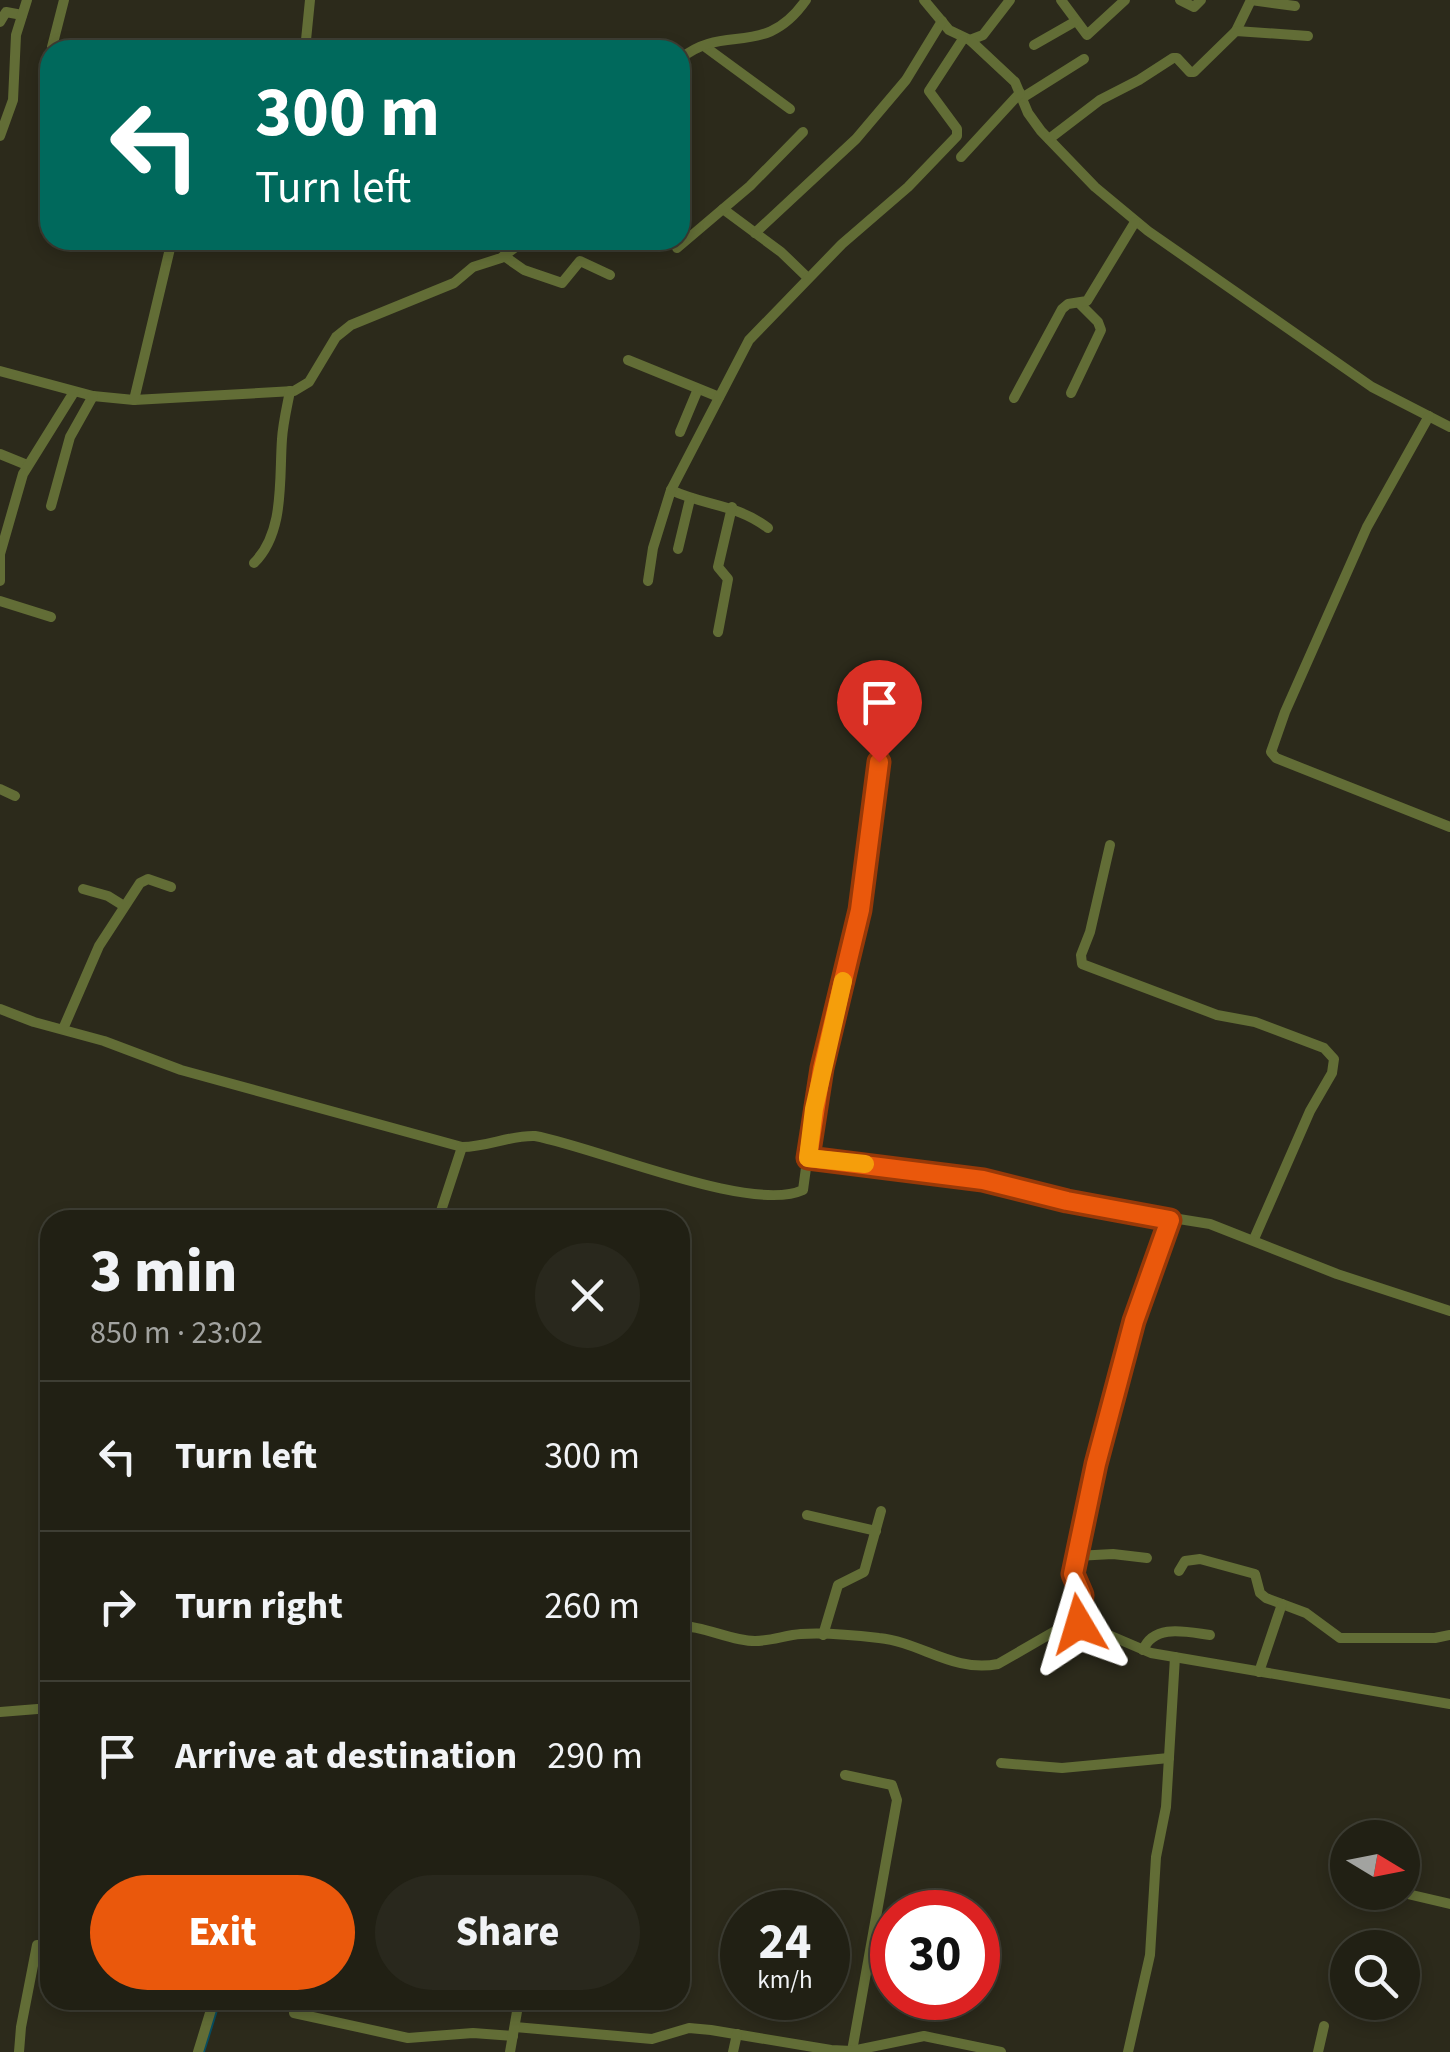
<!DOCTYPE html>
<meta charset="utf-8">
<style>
body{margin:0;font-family:"Source Sans 3",sans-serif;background:#29281d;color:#f1f3f6;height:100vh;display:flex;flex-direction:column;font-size:38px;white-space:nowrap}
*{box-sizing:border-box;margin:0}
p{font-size:32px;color:#a2a3a0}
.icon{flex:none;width:55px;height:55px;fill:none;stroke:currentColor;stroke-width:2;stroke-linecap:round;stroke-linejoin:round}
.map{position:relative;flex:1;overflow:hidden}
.drawer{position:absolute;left:40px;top:1210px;width:650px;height:800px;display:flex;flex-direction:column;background:#212014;border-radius:30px;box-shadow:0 5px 15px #0003,0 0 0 2px #3e3e34}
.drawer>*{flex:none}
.hud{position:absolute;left:40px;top:40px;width:650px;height:210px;border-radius:30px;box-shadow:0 5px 15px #0003,0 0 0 2px #3e3e34;background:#00695c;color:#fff;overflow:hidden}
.needle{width:65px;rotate:100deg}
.fabs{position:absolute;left:1330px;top:1820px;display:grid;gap:20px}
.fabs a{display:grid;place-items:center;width:90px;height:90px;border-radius:50%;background:#212014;box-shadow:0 5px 15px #0003,0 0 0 2px #3e3e34;font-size:50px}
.speed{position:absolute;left:720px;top:1890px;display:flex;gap:20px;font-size:50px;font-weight:700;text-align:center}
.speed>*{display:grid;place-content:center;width:130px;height:130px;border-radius:50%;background:#212014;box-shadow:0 5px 15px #0003,0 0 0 2px #3e3e34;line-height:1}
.speed small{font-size:25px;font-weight:400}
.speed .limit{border:15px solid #d22;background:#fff;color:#111}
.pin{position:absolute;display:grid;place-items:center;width:85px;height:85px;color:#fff;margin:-102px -42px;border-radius:50% 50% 50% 0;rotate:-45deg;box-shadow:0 0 10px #0007}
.pin .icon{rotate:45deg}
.me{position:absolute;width:110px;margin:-55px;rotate:353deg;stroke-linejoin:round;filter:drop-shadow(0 0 8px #0008)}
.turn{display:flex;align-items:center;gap:35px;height:210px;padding:0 50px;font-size:45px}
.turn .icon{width:130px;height:130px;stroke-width:2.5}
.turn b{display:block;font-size:70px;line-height:85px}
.round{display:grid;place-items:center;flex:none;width:105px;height:105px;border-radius:52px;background:#29281d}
.headline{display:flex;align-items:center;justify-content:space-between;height:170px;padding:0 50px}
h1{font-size:60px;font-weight:800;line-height:75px}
.button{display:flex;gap:20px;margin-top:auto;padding:20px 50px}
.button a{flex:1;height:115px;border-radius:60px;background:#ea580c;color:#fff;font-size:40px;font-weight:800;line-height:115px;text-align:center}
.button a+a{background:#29281d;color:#f1f3f6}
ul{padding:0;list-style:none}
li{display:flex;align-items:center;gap:30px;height:150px;padding:0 50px;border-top:2px solid #3e3e34}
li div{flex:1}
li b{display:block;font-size:38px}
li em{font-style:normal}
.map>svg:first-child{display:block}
</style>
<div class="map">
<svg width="1450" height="2052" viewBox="0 0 1450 2052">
<rect width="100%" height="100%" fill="#2c2a1b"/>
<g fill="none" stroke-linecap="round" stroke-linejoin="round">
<path stroke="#064d61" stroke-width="2.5" d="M204,2051L220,2000"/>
<g stroke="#626d36" stroke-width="10">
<path d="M924,0L949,30L970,40L983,35L1010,0"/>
<path d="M1061,0L1087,35L1125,0"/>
<path d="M1180,0L1194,7L1201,0"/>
<path d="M1251,0L1295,6"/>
<path d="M0,22L6,12L22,15"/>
<path d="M1236,31L1251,0"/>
<path d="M970,40L1015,82L1028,113L1041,131L1095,187L1148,231L1372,387L1450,427"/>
<path d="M1034,45L1076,21"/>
<path d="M704,46L790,109"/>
<path d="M52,47L64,0"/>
<path d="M305,50L310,0"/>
<path d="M680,59C725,22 764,60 806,0"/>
<path d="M1022,98L1084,59"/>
<path d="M0,136L13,100L16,35L27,0"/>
<path d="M1049,139L1100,100L1139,80L1173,58H1177L1190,72H1194L1236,31L1308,36"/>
<path d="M961,157L1020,93"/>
<path d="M723,209L781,252L808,278"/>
<path d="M755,233L856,139L906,80L942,21"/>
<path d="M677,248L750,186L803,132"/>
<path d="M504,256L524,270L562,283L580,261L610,275"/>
<path d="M628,360L719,397"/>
<path d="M0,371L93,396L134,400L294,391L309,382L336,337L351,325L454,283L473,267L501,258L525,240"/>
<path d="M1071,393L1101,330L1098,322L1080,304"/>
<path d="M1014,398L1062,309L1068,304L1087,301L1135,222"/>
<path d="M134,400L172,240"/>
<path d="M1429,416L1367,527L1285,712L1271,752L1276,758L1450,827"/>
<path d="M680,432L698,389"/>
<path d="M0,454L27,465"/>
<path d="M671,490C705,506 737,504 768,528"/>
<path d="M51,506L70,437L93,396"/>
<path d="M678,549L690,499"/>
<path d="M254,563C285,532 279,480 282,439C283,423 287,407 290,391"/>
<path d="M0,581V554L23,474L74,392"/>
<path d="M648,581L653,548L671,490L749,340L842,244L908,187L957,136V129L929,91L963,39"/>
<path d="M0,601L51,617"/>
<path d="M718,632L728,579L718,567L732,507"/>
<path d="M0,789L15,796"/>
<path d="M1110,845L1090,932L1081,955L1082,964L1217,1015L1255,1022L1324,1048L1334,1059L1332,1073L1310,1111L1254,1239"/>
<path d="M83,889L108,896L124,906"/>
<path d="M0,1009L34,1022L104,1041L181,1070L462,1147C488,1147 510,1135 535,1136C596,1147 751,1214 803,1190L814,1109L860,910L879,763"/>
<path d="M63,1029L99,946L140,883L148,879L171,887"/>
<path d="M808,1158L933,1172L983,1180L1067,1201L1210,1224L1337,1274L1450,1311"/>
<path d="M438,1220L462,1147"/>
<path d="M807,1515L876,1531"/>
<path d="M1076,1556L1113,1554L1147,1558"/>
<path d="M1179,1571L1185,1561L1200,1559L1255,1574L1260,1593L1266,1598L1306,1613L1340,1638H1435L1450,1635"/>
<path d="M1079,1624L1082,1595L1073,1574L1095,1465L1134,1321L1171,1220"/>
<path d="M680,1626C706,1626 730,1641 755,1641C771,1641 786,1635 801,1634C826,1632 854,1635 879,1638C921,1642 953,1673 998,1664L1069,1623L1083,1624L1151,1653L1450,1704"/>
<path d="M823,1635L838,1585L864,1572L881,1511"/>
<path d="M1143,1650C1154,1623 1187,1632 1210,1635"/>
<path d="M1259,1672L1282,1604"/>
<path d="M0,1712L50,1708"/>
<path d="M1001,1763L1062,1768L1169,1758"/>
<path d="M845,1775L892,1785L897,1800L852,2051"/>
<path d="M1399,1892L1450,1904"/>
<path d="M294,2013L408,2038L473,2033L513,2036"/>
<path d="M515,2027L652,2039L689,2028L711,2030L831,2050L852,2051L924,2036L1001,2052"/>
<path d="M19,2052L21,2027L37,1945"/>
<path d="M198,2052L214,2000"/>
<path d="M510,2052L519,2000"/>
<path d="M733,2052L737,2034"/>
<path d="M1128,2052L1150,1955L1156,1857L1166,1807L1175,1657"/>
<path d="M1318,2052L1324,2026"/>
</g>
</g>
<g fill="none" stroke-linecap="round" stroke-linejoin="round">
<defs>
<path id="route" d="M879,762L860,910L822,1068L808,1158L983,1180L1067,1201L1170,1220L1134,1321L1096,1464L1073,1574L1082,1595L1079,1624"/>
</defs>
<use href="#route" stroke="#983908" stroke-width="25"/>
<use href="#route" stroke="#ea580c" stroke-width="18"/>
<path stroke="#f59e0b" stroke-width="18" d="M843,981L814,1109L808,1158L865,1164"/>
</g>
</svg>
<div class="fabs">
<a><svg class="needle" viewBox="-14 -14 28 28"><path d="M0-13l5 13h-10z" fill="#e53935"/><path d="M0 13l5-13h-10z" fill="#a2a3a0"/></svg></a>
<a><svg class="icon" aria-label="search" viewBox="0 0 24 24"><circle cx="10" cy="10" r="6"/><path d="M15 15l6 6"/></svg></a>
</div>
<div class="speed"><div>24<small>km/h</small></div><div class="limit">30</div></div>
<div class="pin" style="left:879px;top:762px;background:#d93025"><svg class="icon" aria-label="arrive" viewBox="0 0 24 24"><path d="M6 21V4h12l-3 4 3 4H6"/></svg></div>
<svg class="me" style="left:1079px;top:1624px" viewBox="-20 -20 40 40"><path d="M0-17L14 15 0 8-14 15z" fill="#ea580c" stroke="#fff" stroke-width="4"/></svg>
<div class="hud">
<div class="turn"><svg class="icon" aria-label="left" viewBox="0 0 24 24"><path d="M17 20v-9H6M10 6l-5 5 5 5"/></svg><div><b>300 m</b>Turn left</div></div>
</div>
<section class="drawer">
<div class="headline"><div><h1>3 min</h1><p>850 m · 23:02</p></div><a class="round"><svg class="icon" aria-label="close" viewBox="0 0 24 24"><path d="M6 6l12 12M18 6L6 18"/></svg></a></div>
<ul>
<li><svg class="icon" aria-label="left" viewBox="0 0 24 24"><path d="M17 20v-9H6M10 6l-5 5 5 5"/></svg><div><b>Turn left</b></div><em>300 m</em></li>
<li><svg class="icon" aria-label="right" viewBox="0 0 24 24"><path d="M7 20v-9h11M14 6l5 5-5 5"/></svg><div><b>Turn right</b></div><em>260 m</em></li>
<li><svg class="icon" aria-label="arrive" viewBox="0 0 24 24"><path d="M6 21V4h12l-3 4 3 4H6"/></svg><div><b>Arrive at destination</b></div><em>290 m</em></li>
</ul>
<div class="button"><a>Exit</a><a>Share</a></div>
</section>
</div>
